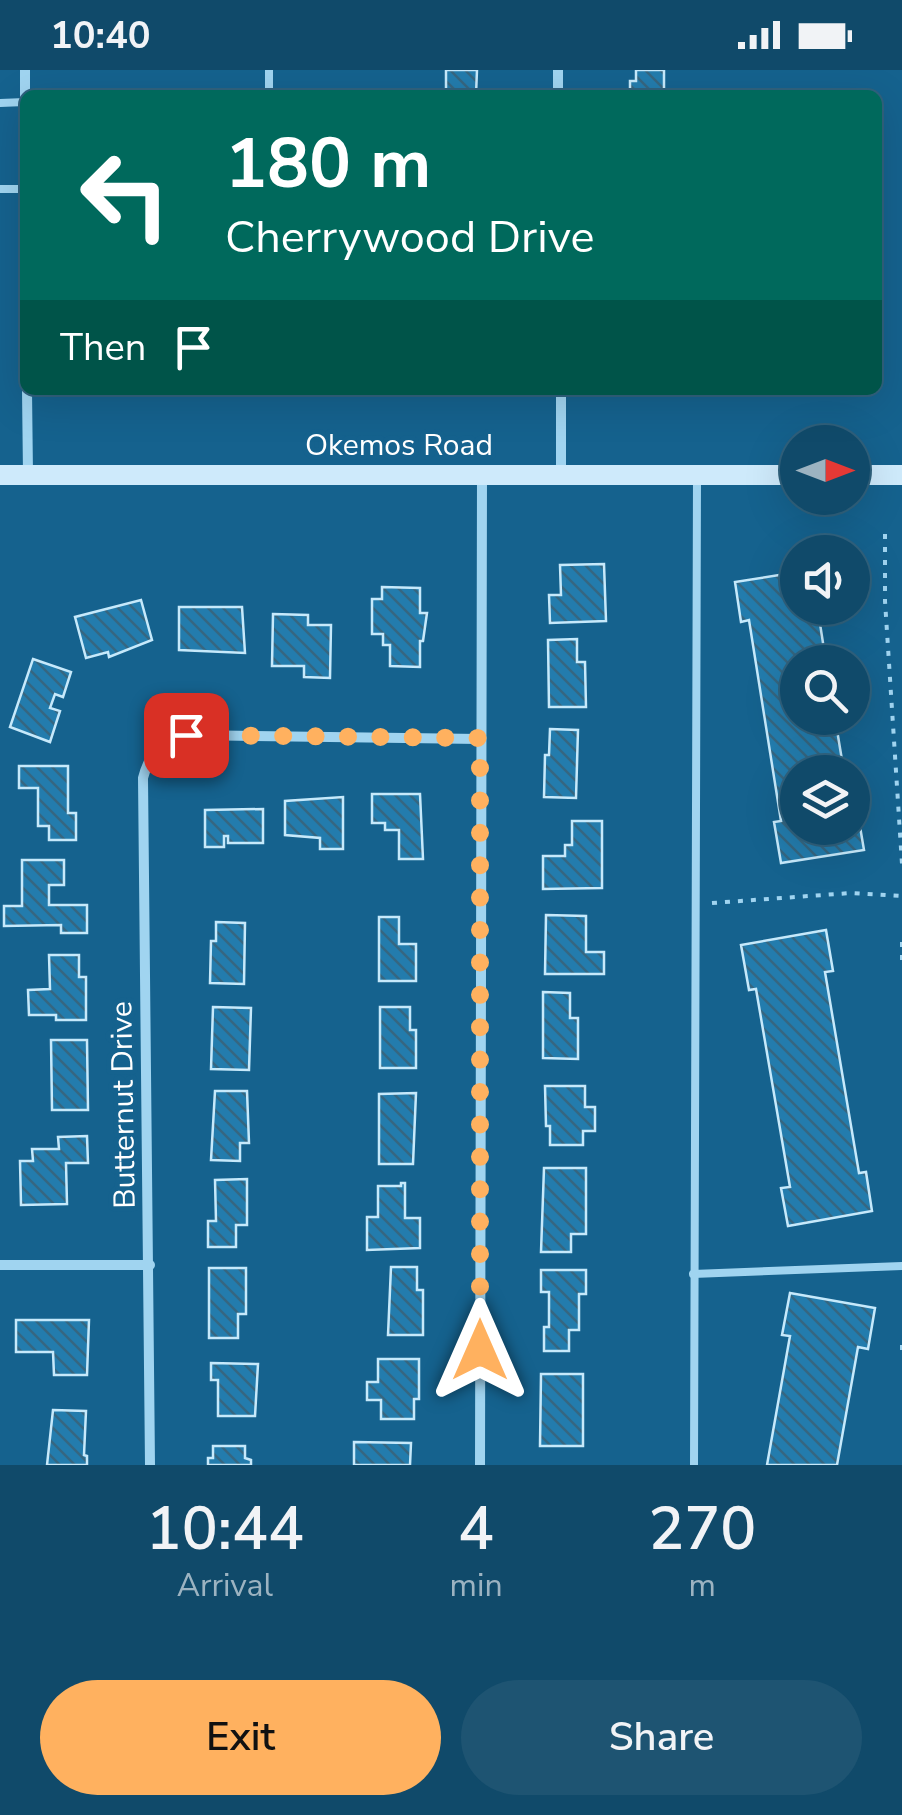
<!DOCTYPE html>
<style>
body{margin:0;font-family:"Nunito Sans",sans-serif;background:#1e5472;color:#f1f3f6;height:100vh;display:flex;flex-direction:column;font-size:38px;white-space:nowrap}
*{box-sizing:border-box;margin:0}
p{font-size:32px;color:#9cb3c1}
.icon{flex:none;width:55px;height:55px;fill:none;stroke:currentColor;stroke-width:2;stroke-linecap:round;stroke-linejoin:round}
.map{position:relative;height:1395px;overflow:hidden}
.side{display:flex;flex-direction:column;background:#104a6a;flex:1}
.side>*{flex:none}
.hud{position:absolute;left:20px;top:20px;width:862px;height:305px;border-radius:15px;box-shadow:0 10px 40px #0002,0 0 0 2px #30627e;background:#00695c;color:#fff;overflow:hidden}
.needle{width:65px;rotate:90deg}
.tools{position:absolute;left:780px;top:355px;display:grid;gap:20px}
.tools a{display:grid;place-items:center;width:90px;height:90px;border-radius:50%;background:#104a6a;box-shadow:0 10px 40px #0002,0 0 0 2px #30627e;font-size:50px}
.pin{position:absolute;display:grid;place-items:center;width:85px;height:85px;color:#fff;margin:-42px;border-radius:20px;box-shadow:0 5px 15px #0006}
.me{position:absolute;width:110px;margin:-55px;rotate:0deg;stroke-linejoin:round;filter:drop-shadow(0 0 8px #0008)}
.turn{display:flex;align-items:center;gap:35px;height:210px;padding:0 40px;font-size:45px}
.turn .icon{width:130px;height:130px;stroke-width:2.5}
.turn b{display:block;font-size:70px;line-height:85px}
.then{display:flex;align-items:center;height:95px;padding:0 40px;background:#0003;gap:20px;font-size:38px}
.eta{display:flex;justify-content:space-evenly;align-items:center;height:170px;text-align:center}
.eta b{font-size:60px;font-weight:600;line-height:70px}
.action{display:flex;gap:20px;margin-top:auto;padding:20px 40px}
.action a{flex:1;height:115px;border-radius:60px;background:#ffb15f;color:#111;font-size:40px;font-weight:600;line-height:115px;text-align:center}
.action a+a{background:#1e5472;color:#f1f3f6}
.status{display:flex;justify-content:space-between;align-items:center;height:70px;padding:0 50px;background:#104a6a;direction:ltr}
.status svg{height:28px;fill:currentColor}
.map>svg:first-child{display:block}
</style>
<div class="status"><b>10:40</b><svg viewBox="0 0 49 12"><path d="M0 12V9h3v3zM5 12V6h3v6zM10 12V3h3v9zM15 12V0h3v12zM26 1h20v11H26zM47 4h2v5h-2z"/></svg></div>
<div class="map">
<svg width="902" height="1395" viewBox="0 0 902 1395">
<defs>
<pattern id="building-back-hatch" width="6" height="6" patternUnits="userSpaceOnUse" patternTransform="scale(2.5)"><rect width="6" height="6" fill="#237cad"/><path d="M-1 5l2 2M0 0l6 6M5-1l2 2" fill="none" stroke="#356681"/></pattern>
</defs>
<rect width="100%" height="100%" fill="#15628e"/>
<g fill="url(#building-back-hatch)" stroke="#c6e9fb" stroke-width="2.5">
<path d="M446,0H477L476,25H446Z"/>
<path d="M636,0H664V25H635V20H630V11H636Z"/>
<path d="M604,494L606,551L550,553L549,525H561L560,495Z"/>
<path d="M798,502V538H825L818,541L826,592H798V648H835L844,702H798V758H852V740L857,739L864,780L781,793L774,752L781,751L749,550L741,552L735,512Z"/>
<path d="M382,517L420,518V543H427L423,571H420V597L390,596V575H383V564H372V529H382Z"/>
<path d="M141,530L152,570L109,587L108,582L86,588L75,547Z"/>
<path d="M179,537H242L245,583L179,580Z"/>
<path d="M273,544L308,545V555H331L330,608L304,607V596H272Z"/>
<path d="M577,569V592H585L586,637H549L548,570Z"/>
<path d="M33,589L71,602L63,627L55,624L50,638L60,641L50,672L10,657Z"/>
<path d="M550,659L578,660L576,728L544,727L545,685H549Z"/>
<path d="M19,696H68V743H76V770H49V756H38V718H19Z"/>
<path d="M372,724H420L423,789H399V760H385V753H372Z"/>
<path d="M343,727V779H320V768L285,765V731Z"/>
<path d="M263,739V773H228V766H224V777H205V740Z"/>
<path d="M572,751H602V818L543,819V786H565V775H572Z"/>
<path d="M22,790H64V815H49V835H87V863H61V855L4,856V836H22Z"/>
<path d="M546,845L586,846V882H604V904H545Z"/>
<path d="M379,847H399V874H416V911H379Z"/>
<path d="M216,852L245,853L244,914L210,913L211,871H216Z"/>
<path d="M826,860L833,901L825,902L859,1103L866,1102L872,1141L788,1156L781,1118L790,1117L756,919L749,920L741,875Z"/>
<path d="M49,885H79V907H86V950H56V945H29L28,920L50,919Z"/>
<path d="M543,922L570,923V948H578V989L543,988Z"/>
<path d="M213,937L251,938L249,1000L211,999Z"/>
<path d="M380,937H410V960H416V998H380Z"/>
<path d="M51,970H87L88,1040H52Z"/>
<path d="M545,1016H585V1037H595V1061H583V1075H550V1056H546Z"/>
<path d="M215,1021H247L249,1073H240V1091L211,1090Z"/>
<path d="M416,1023L413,1094H379V1024Z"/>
<path d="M87,1066L88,1093H66L67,1134L21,1135L20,1091H33L32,1079H59L58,1067Z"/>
<path d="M544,1098H586V1164H571V1182H541Z"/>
<path d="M247,1109V1155H236V1177H208V1151H216L215,1110Z"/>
<path d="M401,1113H405V1148H420V1178L367,1180V1147H378V1116H401Z"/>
<path d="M391,1197H417V1220H423V1265H388Z"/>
<path d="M209,1198H246V1244H238V1268H209Z"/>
<path d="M541,1200H586V1224H579V1260H569V1281H544V1257H549V1222H541Z"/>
<path d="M790,1223L875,1238L868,1279L858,1277L837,1395H767L790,1266L782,1265Z"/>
<path d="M16,1250H89L87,1305H54L53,1282H16Z"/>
<path d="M378,1289H419V1329H414V1349H381V1330H367V1312H378Z"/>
<path d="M211,1293L258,1294L255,1346H218V1310H211Z"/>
<path d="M541,1304H583V1376H540Z"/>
<path d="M53,1340L86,1341L84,1385L87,1386V1395H47Z"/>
<path d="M354,1372L411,1373L410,1395H354Z"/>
<path d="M213,1376H245V1388L251,1390V1395H208V1388H213Z"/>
</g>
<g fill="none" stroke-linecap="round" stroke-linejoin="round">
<g stroke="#a0d4f0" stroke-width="4" stroke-dasharray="5 8" stroke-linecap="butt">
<path d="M885,464V531L902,794"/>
<path d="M712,833L851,823L902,826"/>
<path d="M902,872V893"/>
<path d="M902,1275V1284"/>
</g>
<g stroke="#a0d4f0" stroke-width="8">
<path d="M269,25V0"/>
<path d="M0,33L25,32"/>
<path d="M0,119H25"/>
<path d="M693,1204L902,1196"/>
<path d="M694,1395L697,409"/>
</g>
<g stroke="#a0d4f0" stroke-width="10">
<path d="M25,0V27"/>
<path d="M558,0V25"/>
<path d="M27,320L28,405"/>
<path d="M561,404V320"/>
<path d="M0,1195H150"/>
<path d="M150,1395L143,708C149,684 162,670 187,665L480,669"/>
<path d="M480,1395L482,405"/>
</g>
<g stroke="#ceeafb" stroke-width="20">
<path d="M0,405H798"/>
<path d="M852,405H902"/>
</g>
</g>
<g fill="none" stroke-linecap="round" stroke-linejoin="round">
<path stroke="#ffb15f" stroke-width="18" stroke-dasharray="0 32.4" d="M186,665L480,668V1280"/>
</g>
<g text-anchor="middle" stroke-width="10" stroke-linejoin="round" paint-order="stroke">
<g font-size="30" fill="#fff" stroke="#15628e">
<text x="399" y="385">Okemos Road</text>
<text transform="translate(123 1035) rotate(-91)" y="10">Butternut Drive</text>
</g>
</g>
</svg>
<div class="tools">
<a><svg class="needle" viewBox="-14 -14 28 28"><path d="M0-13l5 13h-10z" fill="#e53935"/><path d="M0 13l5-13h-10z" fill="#9cb3c1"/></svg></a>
<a><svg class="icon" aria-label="sound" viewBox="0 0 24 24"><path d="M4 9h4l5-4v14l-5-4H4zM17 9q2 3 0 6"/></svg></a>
<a><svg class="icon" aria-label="search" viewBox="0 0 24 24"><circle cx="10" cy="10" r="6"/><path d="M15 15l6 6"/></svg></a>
<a><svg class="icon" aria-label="layers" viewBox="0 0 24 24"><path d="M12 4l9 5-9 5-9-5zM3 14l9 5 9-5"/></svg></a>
</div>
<div class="pin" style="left:186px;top:665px;background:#d93025"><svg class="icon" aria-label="arrive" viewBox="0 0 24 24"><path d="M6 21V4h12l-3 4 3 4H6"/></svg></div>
<svg class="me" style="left:480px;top:1280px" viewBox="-20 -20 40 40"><path d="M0-17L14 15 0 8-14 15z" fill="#ffb15f" stroke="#fff" stroke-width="4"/></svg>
<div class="hud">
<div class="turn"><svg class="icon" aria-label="left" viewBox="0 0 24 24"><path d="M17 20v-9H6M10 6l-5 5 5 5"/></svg><div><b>180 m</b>Cherrywood Drive</div></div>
<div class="then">Then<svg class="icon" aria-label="arrive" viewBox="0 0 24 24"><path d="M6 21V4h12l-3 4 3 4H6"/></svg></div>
</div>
</div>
<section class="side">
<div class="eta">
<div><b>10:44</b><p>Arrival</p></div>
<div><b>4</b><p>min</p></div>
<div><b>270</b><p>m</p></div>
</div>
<div class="action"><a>Exit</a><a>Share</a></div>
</section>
